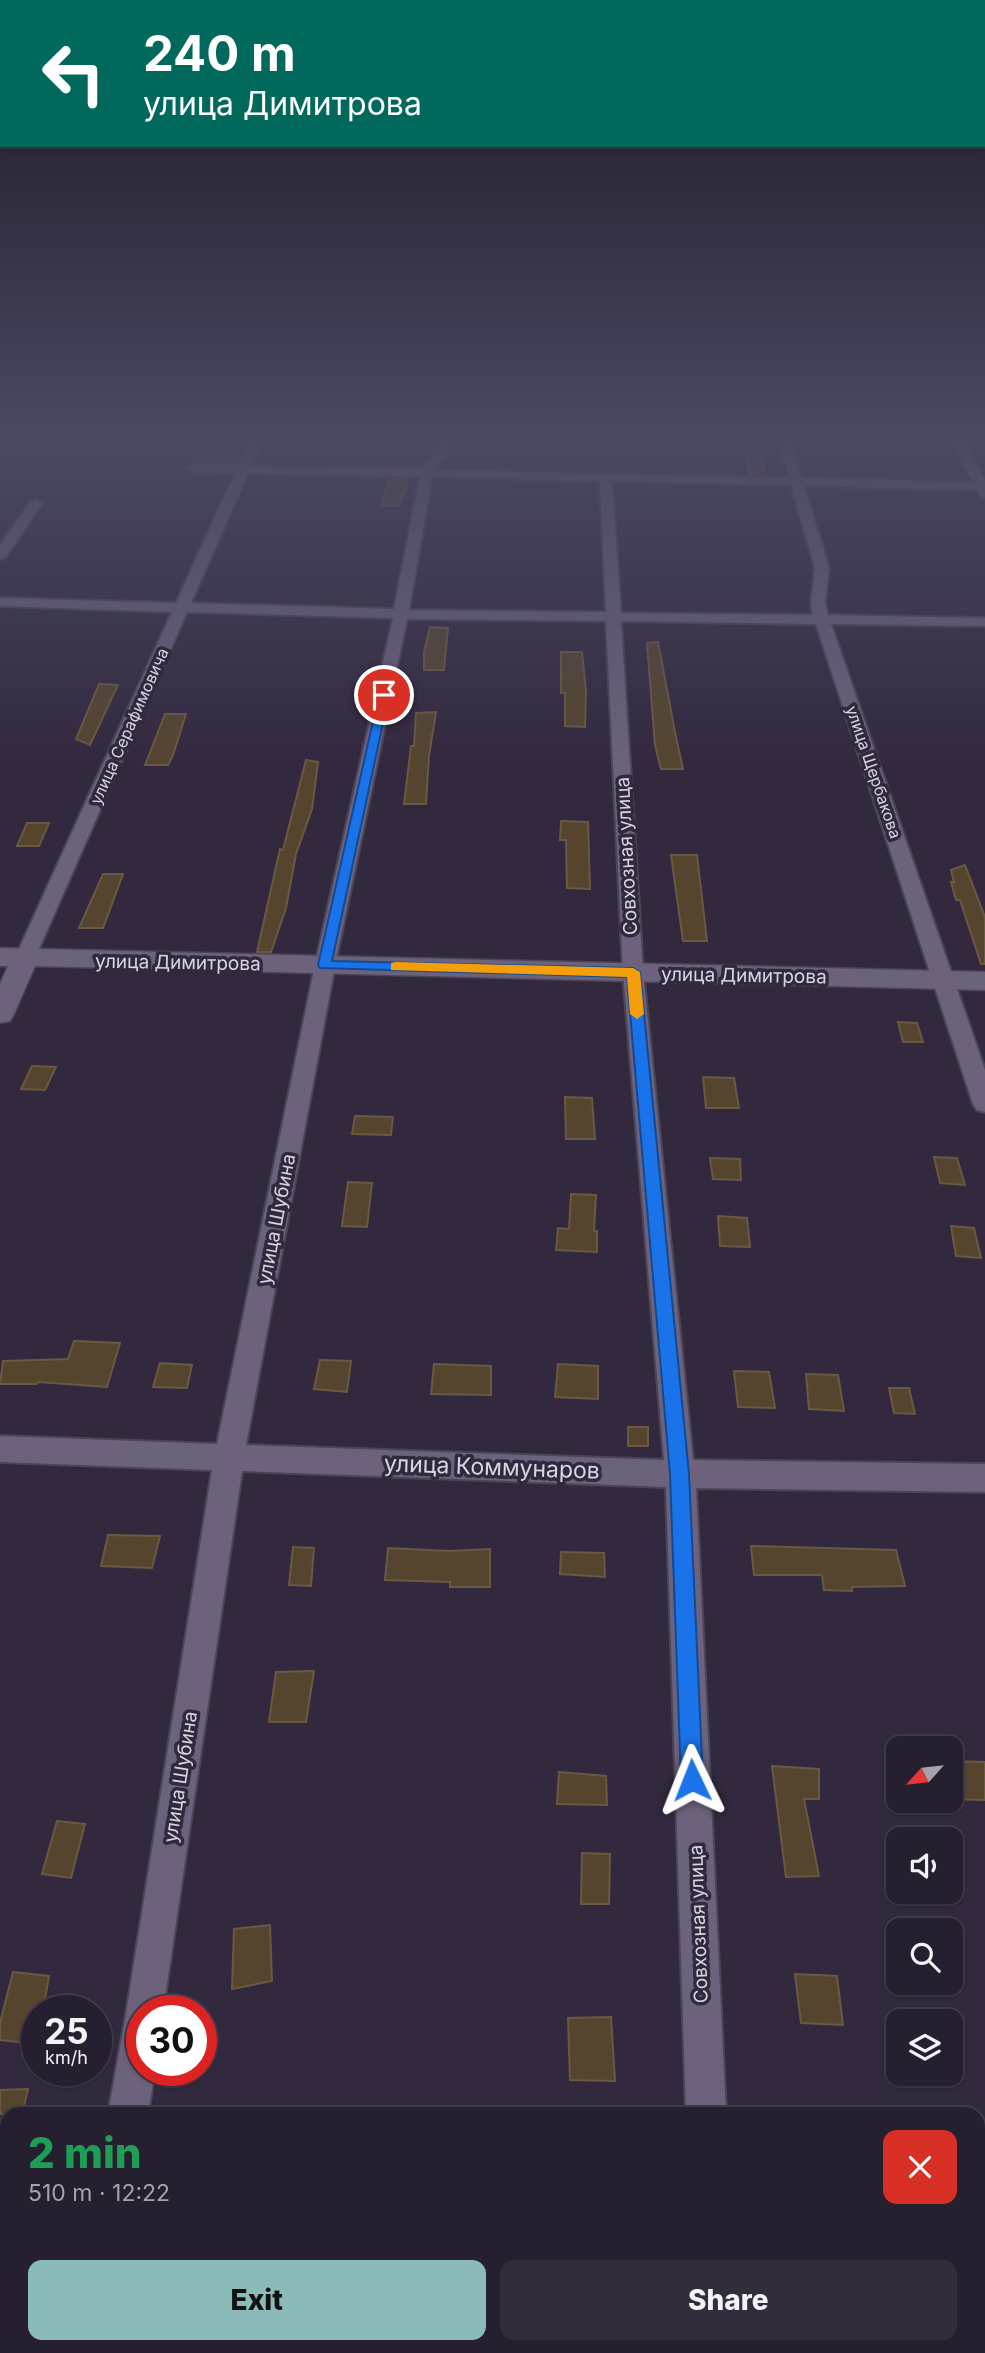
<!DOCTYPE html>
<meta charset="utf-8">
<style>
body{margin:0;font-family:Inter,sans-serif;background:#322c3b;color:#f1f3f6;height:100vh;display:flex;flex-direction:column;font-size:26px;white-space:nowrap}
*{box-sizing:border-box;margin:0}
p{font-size:23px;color:#a4a2aa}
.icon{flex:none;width:38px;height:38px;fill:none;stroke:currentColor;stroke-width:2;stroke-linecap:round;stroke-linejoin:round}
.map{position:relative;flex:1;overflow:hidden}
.side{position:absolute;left:0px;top:2107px;width:985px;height:247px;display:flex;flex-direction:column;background:#261f2f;border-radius:21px 21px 0 0;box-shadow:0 2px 5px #0004,0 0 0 2px #423d4b}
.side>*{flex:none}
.hud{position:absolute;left:0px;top:0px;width:985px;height:147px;box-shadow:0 2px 5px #0004,0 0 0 2px #423d4b;background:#00695c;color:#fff;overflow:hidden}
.needle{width:46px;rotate:243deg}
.buttons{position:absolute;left:886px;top:1736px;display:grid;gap:14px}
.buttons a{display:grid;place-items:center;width:77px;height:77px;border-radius:14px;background:#261f2f;box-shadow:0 2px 5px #0004,0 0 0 2px #423d4b;font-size:35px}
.speed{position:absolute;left:21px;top:1995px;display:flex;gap:14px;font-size:35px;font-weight:700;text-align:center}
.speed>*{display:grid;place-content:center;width:91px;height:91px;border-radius:50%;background:#261f2f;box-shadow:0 2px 5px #0004,0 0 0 2px #423d4b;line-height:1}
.speed small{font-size:18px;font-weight:400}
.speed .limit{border:10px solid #d22;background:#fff;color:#111}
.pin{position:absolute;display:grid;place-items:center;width:60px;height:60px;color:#fff;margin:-30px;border:4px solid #fff;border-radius:50%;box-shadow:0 2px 7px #0007}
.me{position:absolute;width:77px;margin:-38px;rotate:358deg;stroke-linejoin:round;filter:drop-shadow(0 0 5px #0008)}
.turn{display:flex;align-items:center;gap:24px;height:147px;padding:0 28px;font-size:32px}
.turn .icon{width:91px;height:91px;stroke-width:2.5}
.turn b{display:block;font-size:49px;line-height:60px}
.round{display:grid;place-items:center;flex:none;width:74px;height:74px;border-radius:14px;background:#322c3b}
.headline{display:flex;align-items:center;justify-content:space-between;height:119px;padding:0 28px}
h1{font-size:42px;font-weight:800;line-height:52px;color:#1e9e55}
.primary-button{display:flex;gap:14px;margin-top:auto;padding:14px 28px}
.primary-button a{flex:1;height:80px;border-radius:14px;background:#8bbbb9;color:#111;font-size:28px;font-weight:800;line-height:80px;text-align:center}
.primary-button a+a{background:#322c3b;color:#f1f3f6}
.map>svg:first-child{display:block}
</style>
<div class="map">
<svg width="985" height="2353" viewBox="0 0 985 2353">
<rect width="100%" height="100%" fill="#33293f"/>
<g fill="#55452f" stroke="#6a5942" stroke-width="2">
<path d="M755,442L766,475L749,474L745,445Z"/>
<path d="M389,479H409L399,506H381Z"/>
<path d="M430,627L448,628L444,670H424V652Z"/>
<path d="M658,642L675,732L683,769H661L655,745L647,643Z"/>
<path d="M561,652H582L586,692L585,727L565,726V693H561Z"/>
<path d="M99,684L118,685L90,745L76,739Z"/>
<path d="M436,712L429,756L426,804H404L411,746H414L416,713Z"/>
<path d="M165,714H186L173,755L168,765H145Z"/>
<path d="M306,760L318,762L312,809L296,854L286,908L271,952H257L280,849L283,850Z"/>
<path d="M561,821L588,822L590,889L567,888L566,840H560Z"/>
<path d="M27,823H49L39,846H17Z"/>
<path d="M671,855H697L707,941H683Z"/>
<path d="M965,865L985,917V964H981L960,900H956L951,882H954L951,870Z"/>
<path d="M103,874H123L103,928H79Z"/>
<path d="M898,1022L917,1023L923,1042H903Z"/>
<path d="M32,1066L56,1067L45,1090L21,1089Z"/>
<path d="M703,1077L734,1078L739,1108H706Z"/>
<path d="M565,1097L592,1098L595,1139H566Z"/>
<path d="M355,1116L393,1117L391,1135L352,1134Z"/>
<path d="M934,1157L957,1158L965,1185L940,1183Z"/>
<path d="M710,1158L740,1159L741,1180L713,1179Z"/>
<path d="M348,1182L372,1183L367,1227L342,1226Z"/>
<path d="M571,1194L596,1195L594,1231H597V1252L556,1250L558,1228L569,1229Z"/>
<path d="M718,1216L747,1218L750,1247L720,1246Z"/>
<path d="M951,1226L974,1228L981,1258L956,1256Z"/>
<path d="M74,1341L120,1343L107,1387L38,1382L37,1384H0L3,1361L68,1359Z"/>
<path d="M320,1360L351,1361L347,1392L314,1389Z"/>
<path d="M160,1363L192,1365L187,1388L153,1387Z"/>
<path d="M434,1364L491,1366V1395L431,1394Z"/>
<path d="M558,1364L598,1366V1399L555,1397Z"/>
<path d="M734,1371L769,1372L775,1408L738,1407Z"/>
<path d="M806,1374L838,1375L844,1411L809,1409Z"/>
<path d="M889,1388H909L915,1414L894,1413Z"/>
<rect x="628" y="1427" width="20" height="19"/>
<path d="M108,1535L160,1536L152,1568L101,1566Z"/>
<path d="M751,1546L896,1550L905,1586L852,1587V1591L824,1590L822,1575H754Z"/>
<path d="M293,1547L314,1548L311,1586L289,1585Z"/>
<path d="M388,1548L449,1551L490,1549V1587H450V1582L385,1580Z"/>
<path d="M561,1552L604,1553L605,1577L560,1574Z"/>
<path d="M314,1671L306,1722H269L276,1672Z"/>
<path d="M950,1761L985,1762V1800L950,1799Z"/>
<path d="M772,1766L819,1769V1799H804L819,1876L786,1877Z"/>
<path d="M559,1772L606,1776L607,1805L557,1804Z"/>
<path d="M57,1821L85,1824L71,1878L42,1874Z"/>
<path d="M582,1853L610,1854L609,1904H581Z"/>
<path d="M270,1925L272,1981L232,1989L234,1929Z"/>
<path d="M13,1972L49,1976L43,2011H37V2044L0,2040V2023Z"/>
<path d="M795,1974L837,1976L843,2025L801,2023Z"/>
<path d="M611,2017L615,2081L570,2080L568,2018Z"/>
<path d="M28,2089L22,2114H0V2090Z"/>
</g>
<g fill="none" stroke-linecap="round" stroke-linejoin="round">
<defs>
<g id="minor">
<path d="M251,438H263L251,466L423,469L444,438H456L435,470L789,478L777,438H789L801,478L973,482L950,438H962L985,481V497L981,496L977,490L804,486L829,568L825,603L828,615L985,618V626L831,624L985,1070V1112L977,1110L973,1104L816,624L621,621L643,972L693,1460L985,1464V1492L696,1488L726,2114H686L666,1487L242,1471L163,2011H142V2070H155L148,2114H108L126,2014L212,1470L0,1462V1436L217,1444L315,965L393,618L187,612L35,958L32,963H18L15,958L172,612L0,606V598L176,603L235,473L194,472L188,468L194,464L239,465ZM248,473L420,477L394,609L191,603ZM432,477L600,481L606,612L409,610ZM612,481L791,485L815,568L811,603L813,615L621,613ZM407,619L606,621L623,972L664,1460L246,1445L335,965Z"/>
<path d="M36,500L42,504L5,558L0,559V545L31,501Z"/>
<path d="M70,2347H114L113,2353H69Z"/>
<rect x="693" y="2347" width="44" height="6"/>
</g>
<path id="tertiary" d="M0,948L985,972V990L35,966L14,1014L10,1021L0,1023V984L8,966H0Z"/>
</defs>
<use href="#minor" stroke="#4c4457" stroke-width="4"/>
<use href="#tertiary" stroke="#4c4457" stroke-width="3"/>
<use href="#minor" fill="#6d627c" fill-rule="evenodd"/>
<use href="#tertiary" fill="#6d627c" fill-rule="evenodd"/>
</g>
<linearGradient id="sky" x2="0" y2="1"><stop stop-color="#1c1723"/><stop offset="0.57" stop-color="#4a4963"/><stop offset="1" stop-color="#4a4963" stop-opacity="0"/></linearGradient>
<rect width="985" height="767" fill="url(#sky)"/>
<path fill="#1a73e8" stroke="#114b97" stroke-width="2" d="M384,692L389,695L332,961L633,968L640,972L689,1474L703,1780L700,1788L692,1791L684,1788L681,1780L670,1474L627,977L320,968L318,965L379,695Z"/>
<path fill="#f59e0b" d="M396,962L633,968L640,972L644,1014L637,1019L630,1014L627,977L391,970V963Z"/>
<g text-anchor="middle" stroke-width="7" stroke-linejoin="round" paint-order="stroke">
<g font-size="16" fill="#d9d4e2" stroke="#33293f">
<text transform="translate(129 726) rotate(-66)" y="6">улица Серафимовича</text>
<text transform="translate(874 772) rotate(71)" y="6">улица Щербакова</text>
</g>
<g font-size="19" fill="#d9d4e2" stroke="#33293f">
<text transform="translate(626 856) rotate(-93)" y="7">Совхозная улица</text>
<text transform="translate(178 962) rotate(1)" y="7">улица Димитрова</text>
<text transform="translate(744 975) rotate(1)" y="7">улица Димитрова</text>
<text transform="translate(276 1219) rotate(-79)" y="7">улица Шубина</text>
<text transform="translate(180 1777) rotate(-81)" y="7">улица Шубина</text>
<text transform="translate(698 1924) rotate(-92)" y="7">Совхозная улица</text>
</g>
<g font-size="23" fill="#d9d4e2" stroke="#33293f">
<text transform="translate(492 1467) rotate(2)" y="8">улица Коммунаров</text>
</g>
</g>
</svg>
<div class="buttons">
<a><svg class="needle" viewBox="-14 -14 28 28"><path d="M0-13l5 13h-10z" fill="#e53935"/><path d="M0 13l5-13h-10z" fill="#a4a2aa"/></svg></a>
<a><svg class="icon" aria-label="sound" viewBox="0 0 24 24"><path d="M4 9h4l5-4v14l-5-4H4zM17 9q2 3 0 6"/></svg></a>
<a><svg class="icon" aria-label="search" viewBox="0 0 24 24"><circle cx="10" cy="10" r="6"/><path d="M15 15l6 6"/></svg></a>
<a><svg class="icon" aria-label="layers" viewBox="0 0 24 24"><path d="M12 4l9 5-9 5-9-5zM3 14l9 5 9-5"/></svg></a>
</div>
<div class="speed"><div>25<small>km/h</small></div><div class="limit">30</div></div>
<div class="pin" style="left:384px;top:695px;background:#d93025"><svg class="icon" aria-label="arrive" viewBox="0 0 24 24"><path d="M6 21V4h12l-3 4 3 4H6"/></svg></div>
<svg class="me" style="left:692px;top:1780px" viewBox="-20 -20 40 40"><path d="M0-17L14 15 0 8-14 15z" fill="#1a73e8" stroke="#fff" stroke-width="4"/></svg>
<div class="hud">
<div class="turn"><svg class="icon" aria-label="left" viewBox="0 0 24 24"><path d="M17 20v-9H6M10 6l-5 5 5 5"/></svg><div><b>240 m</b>улица Димитрова</div></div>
</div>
<section class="side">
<div class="headline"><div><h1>2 min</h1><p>510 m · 12:22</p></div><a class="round" style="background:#d93025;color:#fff"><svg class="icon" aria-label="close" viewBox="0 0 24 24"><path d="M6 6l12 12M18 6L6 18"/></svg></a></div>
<div class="primary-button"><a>Exit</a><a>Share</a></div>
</section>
</div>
